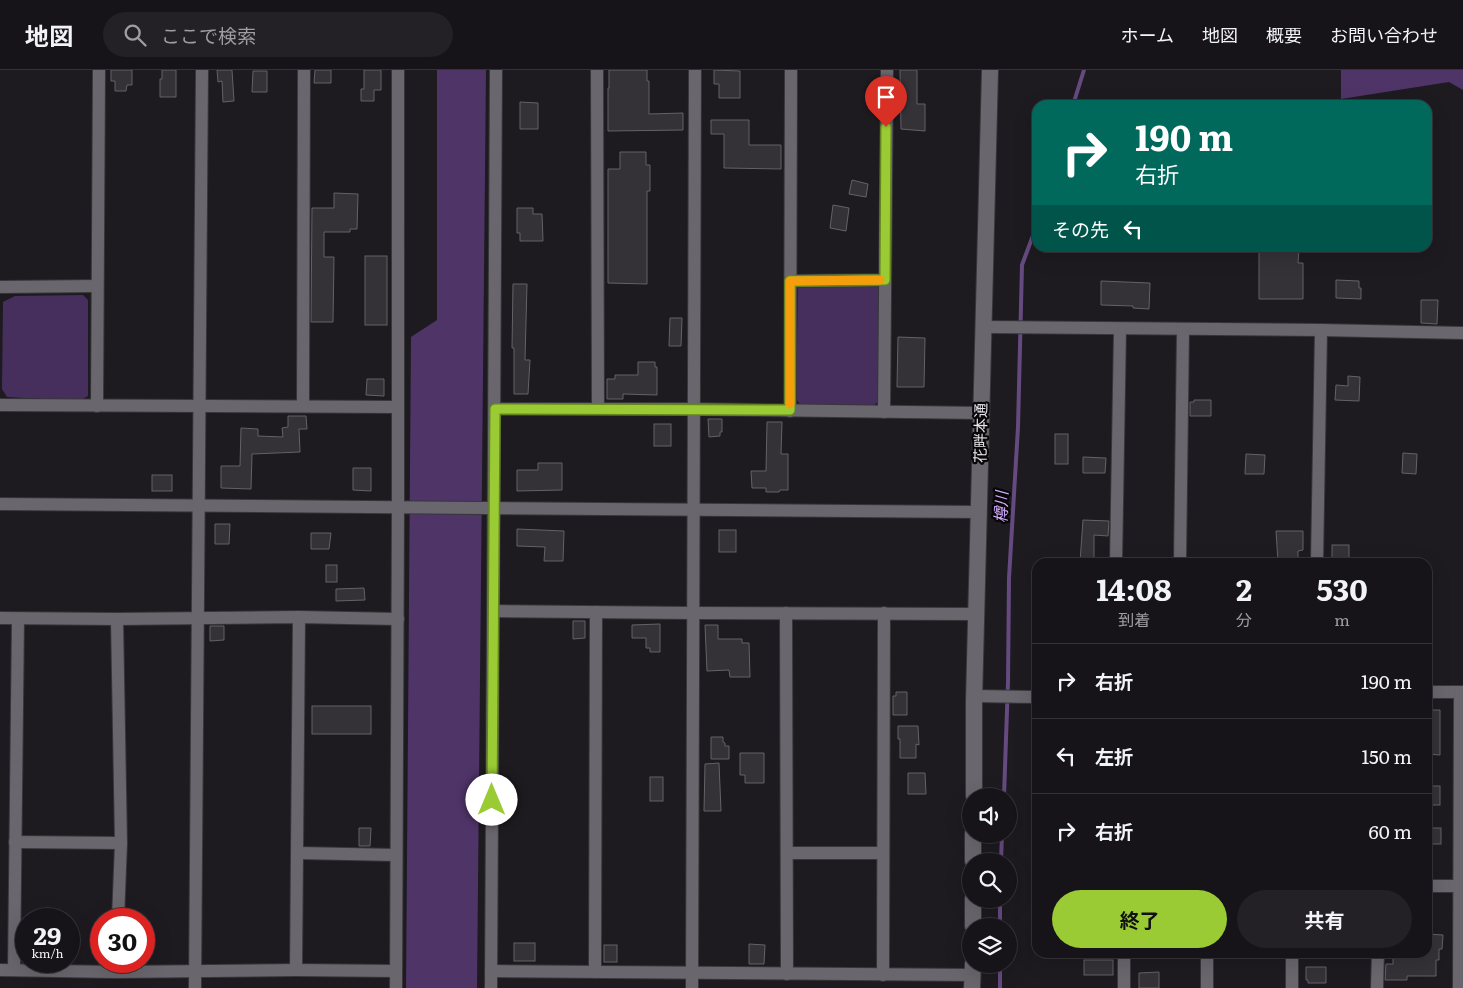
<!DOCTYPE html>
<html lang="ja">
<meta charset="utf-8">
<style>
body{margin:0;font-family:Literata,"Noto Sans JP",serif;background:#232125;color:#f1f3f6;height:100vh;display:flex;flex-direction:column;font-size:19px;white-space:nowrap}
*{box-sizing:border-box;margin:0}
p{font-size:16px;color:#9e9ea2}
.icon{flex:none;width:28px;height:28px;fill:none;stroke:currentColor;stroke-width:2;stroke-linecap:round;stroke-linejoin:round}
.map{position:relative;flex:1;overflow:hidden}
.sheet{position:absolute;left:1032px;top:488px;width:400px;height:400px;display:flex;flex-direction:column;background:#161418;border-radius:15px;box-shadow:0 5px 20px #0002,0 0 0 1px #353337}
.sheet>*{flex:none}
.top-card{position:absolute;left:1032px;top:30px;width:400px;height:152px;border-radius:15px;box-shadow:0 5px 20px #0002,0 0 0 1px #353337;background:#00695c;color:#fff;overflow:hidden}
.controls{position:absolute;left:962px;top:718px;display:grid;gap:10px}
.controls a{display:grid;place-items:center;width:55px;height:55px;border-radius:50%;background:#161418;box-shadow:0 5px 20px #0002,0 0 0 1px #353337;font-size:25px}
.speed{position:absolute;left:15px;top:838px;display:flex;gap:10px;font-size:25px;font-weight:700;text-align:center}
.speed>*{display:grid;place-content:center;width:65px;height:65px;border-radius:50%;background:#161418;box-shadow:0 5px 20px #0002,0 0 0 1px #353337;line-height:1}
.speed small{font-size:12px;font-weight:400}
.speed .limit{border:8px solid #d22;background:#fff;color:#111}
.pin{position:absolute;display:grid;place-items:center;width:42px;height:42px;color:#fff;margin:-51px -21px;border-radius:50% 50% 50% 0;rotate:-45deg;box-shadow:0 0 5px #0007}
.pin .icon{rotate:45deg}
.me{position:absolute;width:55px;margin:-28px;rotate:0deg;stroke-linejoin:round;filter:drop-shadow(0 0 4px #0008)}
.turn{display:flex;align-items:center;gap:18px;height:105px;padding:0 20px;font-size:22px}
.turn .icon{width:65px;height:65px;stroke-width:2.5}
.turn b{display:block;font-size:35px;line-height:42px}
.then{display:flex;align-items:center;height:48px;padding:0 20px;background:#0003;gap:10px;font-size:19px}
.eta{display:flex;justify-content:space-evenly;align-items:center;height:85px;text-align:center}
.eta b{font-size:30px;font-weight:700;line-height:35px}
.primary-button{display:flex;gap:10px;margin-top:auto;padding:10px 20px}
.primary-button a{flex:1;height:58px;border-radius:30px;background:#9acb35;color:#111;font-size:20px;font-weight:700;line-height:58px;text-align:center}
.primary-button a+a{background:#232125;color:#f1f3f6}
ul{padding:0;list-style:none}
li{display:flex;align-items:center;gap:15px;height:75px;padding:0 20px;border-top:1px solid #353337}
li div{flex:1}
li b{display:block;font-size:19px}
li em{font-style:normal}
header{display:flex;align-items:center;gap:30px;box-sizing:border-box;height:70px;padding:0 25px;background:#161418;border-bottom:1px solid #353337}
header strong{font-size:24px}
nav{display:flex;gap:28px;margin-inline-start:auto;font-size:18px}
.search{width:350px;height:45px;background:#232125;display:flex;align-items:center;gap:12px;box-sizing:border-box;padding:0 18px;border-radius:28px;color:#9e9ea2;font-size:19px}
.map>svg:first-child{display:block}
</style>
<header>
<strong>地図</strong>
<div class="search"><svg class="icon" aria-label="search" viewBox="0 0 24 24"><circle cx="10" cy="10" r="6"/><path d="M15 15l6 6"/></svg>ここで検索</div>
<nav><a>ホーム</a><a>地図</a><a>概要</a><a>お問い合わせ</a></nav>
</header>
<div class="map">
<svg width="1463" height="918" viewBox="0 0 1463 918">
<rect width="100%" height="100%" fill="#1d1a20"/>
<g fill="#472f5d">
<path d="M876,215L880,219L879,331L873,336L800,334L796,329L798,217Z"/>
<path d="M83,225L88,230V326L79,331L7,327L2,319L3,232L15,226Z"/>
</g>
<g fill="#4f3468">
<path d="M437,0H486L477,918H406L411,267L437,250Z"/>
<path d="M1341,0H1463V20L1449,12L1341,29Z"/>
</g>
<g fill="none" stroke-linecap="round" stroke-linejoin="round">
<g stroke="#654a80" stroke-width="4">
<path d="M1073,35L1084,0"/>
<path d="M1004,726L1008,612L1009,508L1018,357L1022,195L1038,152"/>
<path d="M1001,791L1002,764"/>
<path d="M1000,856V829"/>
<path d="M1000,918V894"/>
</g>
</g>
<g fill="#343137" stroke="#646167">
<path d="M111,0H132V15H127L126,21H115V11H111Z"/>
<path d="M162,0H176V27H160V9H162Z"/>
<path d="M217,0H232L234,31L223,32L222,11L218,12Z"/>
<path d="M315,0H331V13H314Z"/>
<path d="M364,0H381V20H374V31H361V19H364Z"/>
<path d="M609,0H647V11H649V44L683,43V60L608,61V18H609Z"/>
<path d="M714,0L740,1V28H719V14H714Z"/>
<path d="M900,0H917V34H925V61L901,59Z"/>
<path d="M253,1H267V22H252Z"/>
<path d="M520,32L538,33V59H520Z"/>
<path d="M711,50H749V75H781V99L724,98V64H711Z"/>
<path d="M620,82H646V95H650V121H647V214L608,213V99H620Z"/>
<path d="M852,110L868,114L866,127L849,124Z"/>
<path d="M334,123L358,124L357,159H350V162H324V187H334L333,252H311L312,138H334Z"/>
<path d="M833,135L849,138L846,161L830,158Z"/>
<path d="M517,138H533V144H542L543,171H520V163H517Z"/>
<path d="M1259,178L1299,179L1298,193H1303V229H1259Z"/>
<rect x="365" y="186" width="22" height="69"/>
<path d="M1336,210L1359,211V218H1361V229L1336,228Z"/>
<path d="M1101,211L1150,213L1149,239L1133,238V236L1101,235Z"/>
<path d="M513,214H527L525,290H530L528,324H514V278H512Z"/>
<path d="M1421,230H1438L1437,254L1421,253Z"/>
<path d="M670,248H682L681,276H669Z"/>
<path d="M898,267L925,268L924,317H897Z"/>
<path d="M638,292H655V297H657V325L623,324V329H607V309H615V305H638Z"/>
<path d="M1348,306L1360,307L1359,331L1335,330L1336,315L1348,316Z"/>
<path d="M367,309H384V326L366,325Z"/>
<path d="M1194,330H1211V346H1190V332H1194Z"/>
<path d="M288,346H306L307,359H299L300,382L252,384L251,419L221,418V396H240L241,358L258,359V366L283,367L282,358L288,357Z"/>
<path d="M708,349H722V362H720V366L709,367Z"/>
<path d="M767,352H782L781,384H788V420H780L779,422H766V418H752L751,401H766Z"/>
<rect x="654" y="354" width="17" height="22"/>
<rect x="1055" y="364" width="13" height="30"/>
<path d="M1403,383L1417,384L1416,404L1402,403Z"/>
<path d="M1246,384L1265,385L1264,404H1245Z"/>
<path d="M1083,387L1106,388L1105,403H1083Z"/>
<path d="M538,393H562V420L517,421V400H538Z"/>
<path d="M353,398H371V421L353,420Z"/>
<rect x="152" y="405" width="20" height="16"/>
<path d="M1083,450L1109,451L1108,466L1094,465V492H1080Z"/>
<path d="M215,454H230L229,474H215Z"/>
<path d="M517,459L564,461L563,491H544L545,477L517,476Z"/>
<rect x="719" y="460" width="17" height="22"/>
<path d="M1276,461H1303V480L1298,481V492H1278Z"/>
<path d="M311,463H331L329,479H311Z"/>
<rect x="1332" y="475" width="17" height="17"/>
<rect x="326" y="495" width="11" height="17"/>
<path d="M364,518L365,530L336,531V519Z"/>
<path d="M573,551H585V568L573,569Z"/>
<path d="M660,554V582H650V578H646V568H632V555Z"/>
<path d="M705,555H718V569H742V573H749L750,607H730L729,600L707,601Z"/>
<path d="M210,556H224V570L210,571Z"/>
<path d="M896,622H907V645H893V626H896Z"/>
<rect x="312" y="636" width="59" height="28"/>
<path d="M1428,640H1440V685L1428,684Z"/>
<path d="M898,656H918L919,675L916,674V688H900V669H898Z"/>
<path d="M711,667H723V672L725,673V676H729V689H711Z"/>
<path d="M740,683H764V713H745V705H740Z"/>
<path d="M719,693L721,741H704L705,694Z"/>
<path d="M908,703H925L926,724H908Z"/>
<rect x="650" y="707" width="13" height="24"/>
<rect x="1428" y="716" width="12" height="19"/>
<path d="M359,758H371L370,776H359Z"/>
<rect x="1428" y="758" width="13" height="16"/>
<path d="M1428,864L1443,865L1442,879H1439V890H1436V906H1407V910H1385L1386,894H1393V882H1428Z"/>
<rect x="514" y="873" width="21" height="18"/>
<path d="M749,874L765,875L764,894H749Z"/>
<rect x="604" y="875" width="13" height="17"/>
<rect x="1084" y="890" width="29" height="15"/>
<path d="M1306,897H1326V913H1308V910H1306Z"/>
<path d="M1159,902V918H1139V903Z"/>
</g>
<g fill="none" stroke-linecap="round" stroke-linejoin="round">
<defs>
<g id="minor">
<path d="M597,0L598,339"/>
<path d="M791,211L885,210"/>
<path d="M0,217L97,216"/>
<path d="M984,257L1321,260L1463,263"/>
<path d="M0,335L398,337"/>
<path d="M97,336L99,0"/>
<path d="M303,336L304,0"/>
<path d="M495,339H694L981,343"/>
<path d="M790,341L791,0"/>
<path d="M884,342L887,0"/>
<path d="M0,434L979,442"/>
<path d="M1116,492L1120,259"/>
<path d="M1180,492L1183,259"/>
<path d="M1317,492L1321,260"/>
<path d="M493,541L693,543L976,544"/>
<path d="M786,543L787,904"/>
<path d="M0,548L117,549L299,547L398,549"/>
<path d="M117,549L121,773L118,849"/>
<path d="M1428,622H1463"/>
<path d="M974,626L1038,627"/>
<path d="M15,772L121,773"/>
<path d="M298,783L396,785"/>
<path d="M787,783H883"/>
<path d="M1428,816H1463"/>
<path d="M1207,882V918"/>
<path d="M0,900L115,902L296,900L396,901"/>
<path d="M14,900L18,549"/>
<path d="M296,900L299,547"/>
<path d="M491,901L973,905"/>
<path d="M595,902L596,542"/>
<path d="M883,905L884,543"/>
<path d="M195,918L202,0"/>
<path d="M396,918L398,437V0"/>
<path d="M491,918L496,0"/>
<path d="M692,918L695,0"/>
<path d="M1124,918V882"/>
<path d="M1292,918V882"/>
<path d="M1377,918L1378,882"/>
<path d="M1459,918L1460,622"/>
</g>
<g id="tertiary">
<path d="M974,726V631L990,0"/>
<path d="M973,791V764"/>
<path d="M973,856V829"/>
<path d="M972,918L973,894"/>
</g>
</defs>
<use href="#minor" stroke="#38363a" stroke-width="14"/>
<use href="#tertiary" stroke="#38363a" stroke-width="18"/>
<use href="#minor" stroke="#69666d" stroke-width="12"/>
<use href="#tertiary" stroke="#69666d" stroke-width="16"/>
</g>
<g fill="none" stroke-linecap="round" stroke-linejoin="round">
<defs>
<path id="route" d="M492,730L495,339L790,340V211L885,210L886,57"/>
</defs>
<use href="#route" stroke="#648422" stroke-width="12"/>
<use href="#route" stroke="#9acb35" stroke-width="9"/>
<path stroke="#f59e0b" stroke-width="9" d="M790,334V211L880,210"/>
</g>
<g text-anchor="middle" stroke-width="4.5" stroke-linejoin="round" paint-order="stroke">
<g font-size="15" fill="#e7e5e9" stroke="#070608">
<text transform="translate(981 363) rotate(-89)" y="5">花畔本通</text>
</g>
<g font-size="16" font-style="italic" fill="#d4abfe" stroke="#070608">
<text transform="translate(1001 437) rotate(-88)" y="6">樽川</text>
</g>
</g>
</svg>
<div class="controls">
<a><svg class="icon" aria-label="sound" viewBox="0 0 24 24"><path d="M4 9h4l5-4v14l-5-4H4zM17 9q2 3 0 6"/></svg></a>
<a><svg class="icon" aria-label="search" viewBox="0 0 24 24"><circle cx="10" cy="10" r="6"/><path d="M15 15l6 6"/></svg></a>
<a><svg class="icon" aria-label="layers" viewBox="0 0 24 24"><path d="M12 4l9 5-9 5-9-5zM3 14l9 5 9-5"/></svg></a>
</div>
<div class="speed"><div>29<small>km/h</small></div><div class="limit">30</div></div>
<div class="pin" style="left:886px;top:57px;background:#d93025"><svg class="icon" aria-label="arrive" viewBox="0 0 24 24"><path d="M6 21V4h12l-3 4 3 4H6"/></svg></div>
<svg class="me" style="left:492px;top:730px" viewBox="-20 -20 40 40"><circle r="19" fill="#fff"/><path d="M0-13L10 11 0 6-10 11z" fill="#9acb35"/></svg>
<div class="top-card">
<div class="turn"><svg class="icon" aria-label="right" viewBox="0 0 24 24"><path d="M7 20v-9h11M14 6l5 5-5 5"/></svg><div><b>190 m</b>右折</div></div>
<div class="then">その先<svg class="icon" aria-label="left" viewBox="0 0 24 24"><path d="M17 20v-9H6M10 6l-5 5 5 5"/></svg></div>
</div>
<section class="sheet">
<div class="eta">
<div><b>14:08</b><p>到着</p></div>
<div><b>2</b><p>分</p></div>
<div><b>530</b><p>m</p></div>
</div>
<ul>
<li><svg class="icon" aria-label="right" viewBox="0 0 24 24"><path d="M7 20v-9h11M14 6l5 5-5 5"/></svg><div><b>右折</b></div><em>190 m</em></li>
<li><svg class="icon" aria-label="left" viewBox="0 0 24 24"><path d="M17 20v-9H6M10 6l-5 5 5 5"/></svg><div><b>左折</b></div><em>150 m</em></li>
<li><svg class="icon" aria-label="right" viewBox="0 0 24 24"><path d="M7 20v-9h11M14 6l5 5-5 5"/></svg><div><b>右折</b></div><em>60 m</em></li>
</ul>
<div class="primary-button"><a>終了</a><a>共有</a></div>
</section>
</div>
